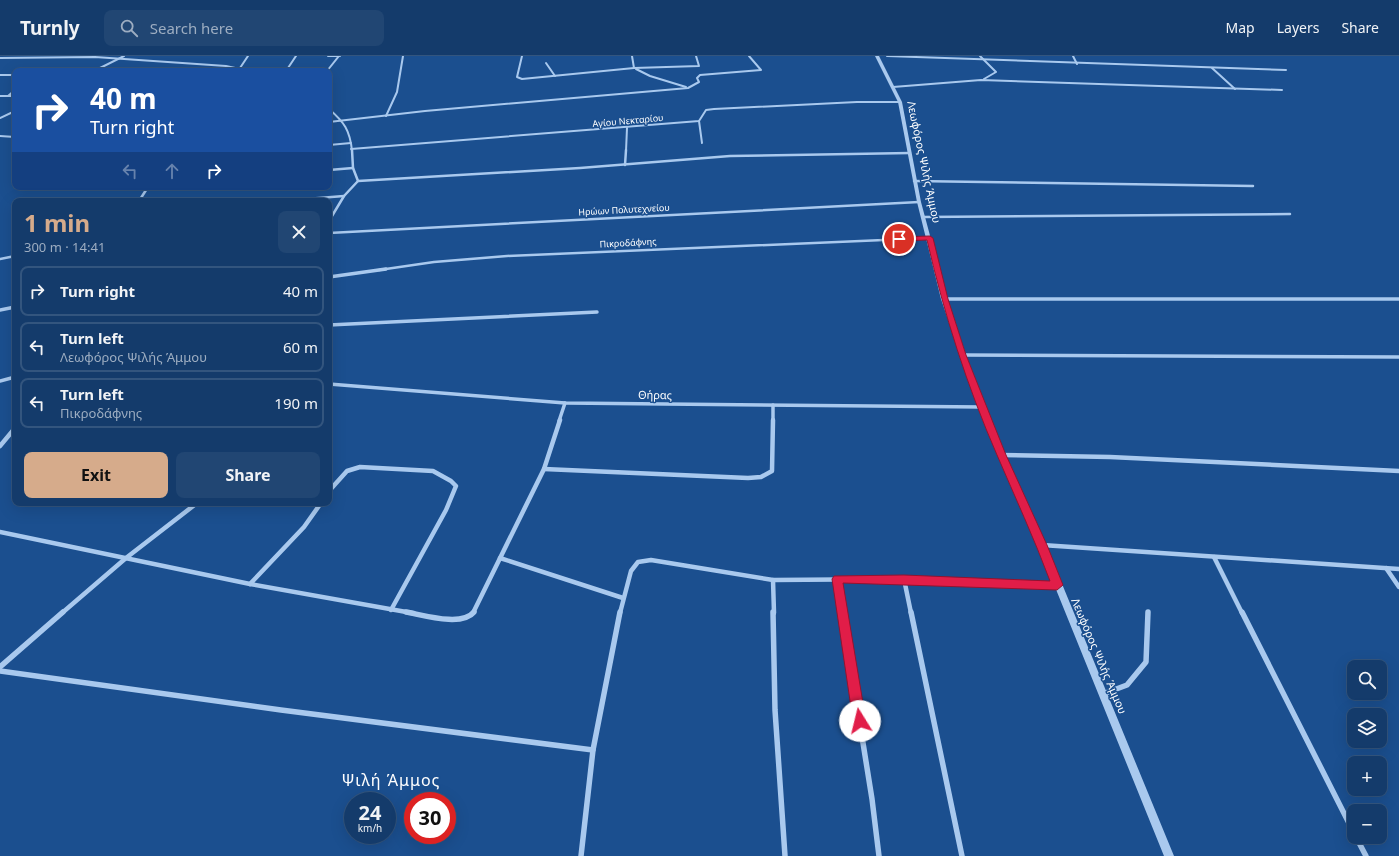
<!DOCTYPE html>
<meta charset="utf-8">
<style>
body{margin:0;font-family:"Noto Sans",sans-serif;background:#214673;color:#f1f3f6;height:100vh;display:flex;flex-direction:column;font-size:15px;white-space:nowrap}
*{box-sizing:border-box;margin:0}
p{font-size:13px;color:#9dadc1}
.icon{flex:none;width:22px;height:22px;fill:none;stroke:currentColor;stroke-width:2;stroke-linecap:round;stroke-linejoin:round}
.map{position:relative;flex:1;overflow:hidden}
.drawer{position:absolute;left:12px;top:142px;width:320px;height:308px;display:flex;flex-direction:column;background:#143b6b;border-radius:8px;box-shadow:0 4px 16px #0002,0 0 0 1px #33557e}
.drawer>*{flex:none}
.hud{position:absolute;left:12px;top:12px;width:320px;height:122px;border-radius:8px;box-shadow:0 4px 16px #0002,0 0 0 1px #33557e;background:#1a4fa0;color:#fff;overflow:hidden}
.tools{position:absolute;left:1347px;top:604px;display:grid;gap:8px}
.tools a{display:grid;place-items:center;width:40px;height:40px;border-radius:8px;background:#143b6b;box-shadow:0 4px 16px #0002,0 0 0 1px #33557e;font-size:20px}
.speed{position:absolute;left:344px;top:736px;display:flex;gap:8px;font-size:20px;font-weight:700;text-align:center}
.speed>*{display:grid;place-content:center;width:52px;height:52px;border-radius:50%;background:#143b6b;box-shadow:0 4px 16px #0002,0 0 0 1px #33557e;line-height:1}
.speed small{font-size:10px;font-weight:400}
.speed .limit{border:6px solid #d22;background:#fff;color:#111}
.pin{position:absolute;display:grid;place-items:center;width:34px;height:34px;color:#fff;margin:-17px;border:2px solid #fff;border-radius:50%;box-shadow:0 1px 4px #0007}
.me{position:absolute;width:44px;margin:-22px;rotate:351deg;stroke-linejoin:round;filter:drop-shadow(0 0 3px #0008)}
.turn{display:flex;align-items:center;gap:14px;height:84px;padding:0 12px;font-size:18px}
.turn .icon{width:52px;height:52px;stroke-width:2.5}
.turn b{display:block;font-size:28px;line-height:34px}
.lanes{display:flex;align-items:center;height:38px;padding:0 12px;background:#0003;justify-content:center;gap:20px;direction:ltr}
.lanes .off{opacity:.35}
.round{display:grid;place-items:center;flex:none;width:42px;height:42px;border-radius:8px;background:#214673}
.headline{display:flex;align-items:center;justify-content:space-between;height:68px;padding:0 12px}
h1{font-size:24px;font-weight:700;line-height:30px;color:#d6ab8b}
.primary-button{display:flex;gap:8px;margin-top:auto;padding:8px 12px}
.primary-button a{flex:1;height:46px;border-radius:8px;background:#d6ab8b;color:#111;font-size:16px;font-weight:700;line-height:46px;text-align:center}
.primary-button a+a{background:#214673;color:#f1f3f6}
ul{padding:0;list-style:none}
li{display:flex;align-items:center;gap:12px;height:50px;margin:0 8px 6px;padding:0 4px;border:2px solid #33557e;border-radius:8px}
li div{flex:1}
li b{display:block;font-size:15px}
li em{font-style:normal}
header{display:flex;align-items:center;gap:24px;box-sizing:border-box;height:56px;padding:0 20px;background:#143b6b;border-bottom:1px solid #33557e}
header strong{font-size:19px}
nav{display:flex;gap:22px;margin-inline-start:auto;font-size:14px}
.search{width:280px;height:36px;background:#214673;display:flex;align-items:center;gap:10px;box-sizing:border-box;padding:0 14px;border-radius:8px;color:#9dadc1;font-size:15px}
.map>svg:first-child{display:block}
</style>
<header>
<strong>Turnly</strong>
<div class="search"><svg class="icon" aria-label="search" viewBox="0 0 24 24"><circle cx="10" cy="10" r="6"/><path d="M15 15l6 6"/></svg>Search here</div>
<nav><a>Map</a><a>Layers</a><a>Share</a></nav>
</header>
<div class="map">
<svg width="1399" height="800" viewBox="0 0 1399 800">
<rect width="100%" height="100%" fill="#1b4f8f"/>
<g fill="none" stroke-linecap="round" stroke-linejoin="round">
<g stroke="#a9c9ee" stroke-width="2">
<path d="M328,0H340"/>
<path d="M522,0L517,21L522,23L634,12L699,10L696,0"/>
<path d="M632,0L634,12"/>
<path d="M887,0L1286,14"/>
<path d="M980,0L996,16L984,23"/>
<path d="M1073,0L1077,8"/>
<path d="M0,2L95,1L226,10L249,15"/>
<path d="M546,7L555,20"/>
<path d="M240,12L248,0"/>
<path d="M1212,12L1235,33"/>
<path d="M636,13L650,20L686,31"/>
<path d="M94,15L124,0"/>
<path d="M286,15L296,0"/>
<path d="M327,15L339,0"/>
<path d="M0,19H15"/>
<path d="M893,31L981,24L1282,34"/>
<path d="M0,40H15"/>
<path d="M8,40L15,34"/>
<path d="M329,53C344,66 350,74 352,95"/>
<path d="M386,60L397,36L403,0"/>
<path d="M0,62L15,55"/>
<path d="M699,65L702,87"/>
<path d="M329,66L425,55L688,32L699,26L697,22L700,19L761,14L749,0"/>
<path d="M0,80L15,81"/>
<path d="M329,89L351,87"/>
<path d="M351,93L699,65L706,54L714,53L857,46H900"/>
<path d="M626,95L627,72"/>
</g>
<g stroke="#a9c9ee" stroke-width="2.5">
<path d="M625,109L626,94"/>
<path d="M329,114L353,112"/>
<path d="M358,125L580,112L730,100L910,97"/>
<path d="M914,125L1253,130"/>
<path d="M139,145L148,131"/>
<path d="M281,145L344,140"/>
<path d="M923,161L1290,158"/>
<path d="M329,165L344,140L358,125L353,112L352,94"/>
<path d="M329,177L919,146"/>
<path d="M0,203L15,200"/>
<path d="M379,214L434,206L507,200L930,182"/>
</g>
<g stroke="#a9c9ee" stroke-width="3.5">
<path d="M329,221L386,213"/>
<path d="M944,243H1399"/>
<path d="M0,254L15,251"/>
<path d="M329,269L597,256"/>
<path d="M963,299L1399,301"/>
<path d="M0,325L15,321"/>
<path d="M329,328L565,347L982,351"/>
<path d="M559,365L565,347"/>
<path d="M773,365V349"/>
</g>
<g stroke="#a9c9ee" stroke-width="4.5">
<path d="M0,390L15,372"/>
<path d="M1001,399L1110,401L1399,415"/>
<path d="M544,413L748,422L761,421L772,415L773,364"/>
<path d="M329,435L347,415L360,411L433,415L451,425L456,430L446,454L391,554"/>
<path d="M0,476L250,528L412,557"/>
<path d="M1042,489L1399,513"/>
<path d="M1214,501L1242,557"/>
<path d="M500,502L623,542"/>
<path d="M1386,512L1399,531"/>
<path d="M837,523L842,557"/>
<path d="M904,523L911,557"/>
<path d="M773,524L774,557"/>
<path d="M250,528L304,471L321,447"/>
<path d="M62,557L126,502L197,447"/>
<path d="M473,557L544,413L560,364"/>
<path d="M620,557L631,515L638,506L651,504L773,524L904,523L1057,529"/>
</g>
<g stroke="#a9c9ee" stroke-width="5.5">
<path d="M406,556C423,559 462,571 474,556"/>
<path d="M773,556L775,654L785,800"/>
<path d="M842,556L872,743L879,800"/>
<path d="M911,556L962,800"/>
<path d="M1242,556L1354,777"/>
<path d="M0,611L63,556"/>
<path d="M0,615L281,654L593,694"/>
<path d="M1103,638L1127,629L1146,606L1148,556"/>
<path d="M1356,781L1366,800"/>
<path d="M581,800L593,694L620,556"/>
</g>
<path fill="#a9c9ee" fill-rule="evenodd" d="M875,0H879L902,46L921,146L947,243L966,299L1004,399L1046,489L1174,800H1164L1038,489L998,399L960,299L941,243L917,146L898,46Z"/>
</g>
<path fill="#e11d48" stroke="#92132f" d="M930,180L933,182L948,243L966,299L1006,399L1047,489L1063,529L1057,534L843,527L866,665L864,669L860,670L855,669L853,665L832,523L834,520L904,519L1050,525C1034,482 1015,441 997,399C967,330 944,258 927,184L899,185L896,183L899,181Z"/>
<g text-anchor="middle" stroke-width="3" stroke-linejoin="round" paint-order="stroke">
<g font-size="9" fill="#fff" stroke="#1b4f8f">
<text transform="translate(628 65) rotate(-5)" y="3">Αγίου Νεκταρίου</text>
<text transform="translate(624 154) rotate(-3)" y="3">Ηρώων Πολυτεχνείου</text>
<text transform="translate(628 187) rotate(-3)" y="3">Πικροδάφνης</text>
</g>
<g font-size="11" fill="#fff" stroke="#1b4f8f">
<text transform="translate(924 106) rotate(78)" y="4">Λεωφόρος Ψιλής Άμμου</text>
<text transform="translate(655 339) rotate(1)" y="4">Θήρας</text>
<text transform="translate(1099 600) rotate(67)" y="4">Λεωφόρος Ψιλής Άμμου</text>
</g>
<g font-size="16" letter-spacing="1" fill="#fff" stroke="#1b4f8f">
<text x="391" y="730">Ψιλή Άμμος</text>
</g>
</g>
</svg>
<div class="tools">
<a><svg class="icon" aria-label="search" viewBox="0 0 24 24"><circle cx="10" cy="10" r="6"/><path d="M15 15l6 6"/></svg></a>
<a><svg class="icon" aria-label="layers" viewBox="0 0 24 24"><path d="M12 4l9 5-9 5-9-5zM3 14l9 5 9-5"/></svg></a>
<a>+</a>
<a>−</a>
</div>
<div class="speed"><div>24<small>km/h</small></div><div class="limit">30</div></div>
<div class="pin" style="left:899px;top:183px;background:#d93025"><svg class="icon" aria-label="arrive" viewBox="0 0 24 24"><path d="M6 21V4h12l-3 4 3 4H6"/></svg></div>
<svg class="me" style="left:860px;top:665px" viewBox="-20 -20 40 40"><circle r="19" fill="#fff"/><path d="M0-13L10 11 0 6-10 11z" fill="#e11d48"/></svg>
<div class="hud">
<div class="turn"><svg class="icon" aria-label="right" viewBox="0 0 24 24"><path d="M7 20v-9h11M14 6l5 5-5 5"/></svg><div><b>40 m</b>Turn right</div></div>
<div class="lanes"><svg class="icon off" aria-label="left" viewBox="0 0 24 24"><path d="M17 20v-9H6M10 6l-5 5 5 5"/></svg><svg class="icon off" aria-label="ahead" viewBox="0 0 24 24"><path d="M12 20V5M6 11l6-6 6 6"/></svg><svg class="icon" aria-label="right" viewBox="0 0 24 24"><path d="M7 20v-9h11M14 6l5 5-5 5"/></svg></div>
</div>
<section class="drawer">
<div class="headline"><div><h1>1 min</h1><p>300 m · 14:41</p></div><a class="round"><svg class="icon" aria-label="close" viewBox="0 0 24 24"><path d="M6 6l12 12M18 6L6 18"/></svg></a></div>
<ul>
<li><svg class="icon" aria-label="right" viewBox="0 0 24 24"><path d="M7 20v-9h11M14 6l5 5-5 5"/></svg><div><b>Turn right</b></div><em>40 m</em></li>
<li><svg class="icon" aria-label="left" viewBox="0 0 24 24"><path d="M17 20v-9H6M10 6l-5 5 5 5"/></svg><div><b>Turn left</b><p>Λεωφόρος Ψιλής Άμμου</p></div><em>60 m</em></li>
<li><svg class="icon" aria-label="left" viewBox="0 0 24 24"><path d="M17 20v-9H6M10 6l-5 5 5 5"/></svg><div><b>Turn left</b><p>Πικροδάφνης</p></div><em>190 m</em></li>
</ul>
<div class="primary-button"><a>Exit</a><a>Share</a></div>
</section>
</div>
